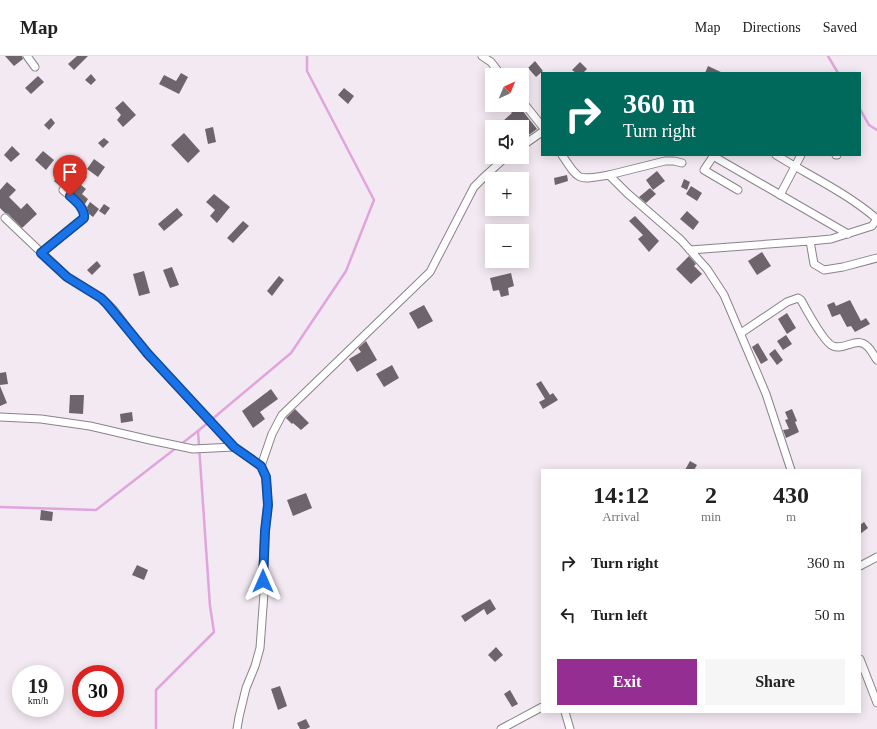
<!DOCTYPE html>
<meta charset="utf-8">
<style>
body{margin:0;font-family:Georgia,serif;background:#f6f6f6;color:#222;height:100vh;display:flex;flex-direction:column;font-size:15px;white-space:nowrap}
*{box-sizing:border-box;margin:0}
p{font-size:13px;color:#767676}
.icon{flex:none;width:22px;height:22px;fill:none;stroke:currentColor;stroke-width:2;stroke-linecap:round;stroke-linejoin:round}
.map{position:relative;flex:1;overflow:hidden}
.sheet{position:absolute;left:541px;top:413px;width:320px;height:244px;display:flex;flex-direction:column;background:#fff;border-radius:0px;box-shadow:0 2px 10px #0003}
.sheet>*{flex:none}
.top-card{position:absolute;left:541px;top:16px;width:320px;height:84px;border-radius:0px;box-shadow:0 2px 10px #0003;background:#00695c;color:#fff;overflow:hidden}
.needle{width:26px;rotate:44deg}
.controls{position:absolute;left:485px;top:12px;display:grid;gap:8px}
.controls a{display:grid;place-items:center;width:44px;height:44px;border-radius:0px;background:#fff;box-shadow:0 2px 10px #0003;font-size:20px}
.speed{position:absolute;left:12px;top:609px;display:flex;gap:8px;font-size:20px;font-weight:700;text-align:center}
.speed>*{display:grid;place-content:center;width:52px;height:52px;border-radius:50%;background:#fff;box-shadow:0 2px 10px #0003;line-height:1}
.speed small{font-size:10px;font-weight:400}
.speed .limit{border:6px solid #d22;background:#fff;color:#111}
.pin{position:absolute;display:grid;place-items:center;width:34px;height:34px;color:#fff;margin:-41px -17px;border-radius:50% 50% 50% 0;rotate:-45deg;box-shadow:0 0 4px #0007}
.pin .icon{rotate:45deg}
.me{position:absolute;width:44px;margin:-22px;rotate:0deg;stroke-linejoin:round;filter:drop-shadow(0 0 3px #0008)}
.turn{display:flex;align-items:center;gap:14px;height:84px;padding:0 16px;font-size:18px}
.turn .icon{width:52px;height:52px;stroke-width:2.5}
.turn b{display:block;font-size:28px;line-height:34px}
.eta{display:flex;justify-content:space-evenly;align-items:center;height:68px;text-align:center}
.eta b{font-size:24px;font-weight:700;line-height:28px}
.action{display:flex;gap:8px;margin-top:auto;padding:8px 16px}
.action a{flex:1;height:46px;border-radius:0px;background:#942e93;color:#fff;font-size:16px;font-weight:700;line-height:46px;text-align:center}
.action a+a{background:#f6f6f6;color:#222}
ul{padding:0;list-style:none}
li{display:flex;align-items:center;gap:12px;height:52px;padding:0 16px}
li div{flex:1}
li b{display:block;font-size:15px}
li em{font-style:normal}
header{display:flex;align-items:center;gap:24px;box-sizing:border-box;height:56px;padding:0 20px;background:#fff;border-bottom:1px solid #e0e0e0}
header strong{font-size:19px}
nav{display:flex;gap:22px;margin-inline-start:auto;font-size:14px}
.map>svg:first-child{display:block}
</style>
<header>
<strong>Map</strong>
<nav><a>Map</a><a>Directions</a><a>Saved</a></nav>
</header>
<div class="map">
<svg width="877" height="673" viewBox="0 0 877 673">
<rect width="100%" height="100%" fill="#f3e9f2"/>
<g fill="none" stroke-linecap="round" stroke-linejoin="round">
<g stroke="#e0a5dd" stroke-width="2.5">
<path d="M828,0L838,17"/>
<path d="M860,53L869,69L877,74"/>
<path d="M0,451L96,454L198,375L291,297L346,215L374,144L307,15V0"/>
<path d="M156,673V634L214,576L210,550L198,375"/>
</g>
</g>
<g fill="#6d646c">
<path d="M5,0H22L23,3L14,10Z"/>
<path d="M77,0H88L74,14L68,8Z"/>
<path d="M535,5L543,15L536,21L528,12Z"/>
<path d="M580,6L587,13L583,17H576L572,14Z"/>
<path d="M708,10L723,17H705Z"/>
<path d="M181,17L188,21L179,38L159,28L164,19L176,25Z"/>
<path d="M91,18L96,24L91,29L85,24Z"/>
<path d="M38,20L44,26L31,38L25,32Z"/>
<path d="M344,32L354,40L348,48L338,39Z"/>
<path d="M123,45L136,59L123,71L117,64L121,59L115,52Z"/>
<path d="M505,49H518L537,73L526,81L522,76V71H518L514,66L508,71L503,65L512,57Z"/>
<path d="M51,62L55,67L49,74L44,69Z"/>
<path d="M213,71L216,86L208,88L205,73Z"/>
<path d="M184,77L200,95L188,107L171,89Z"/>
<path d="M104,82L109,86L103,92L98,87Z"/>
<path d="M12,90L20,98L11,106L4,99Z"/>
<path d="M43,95L54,104L46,114L35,104Z"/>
<path d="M94,103L105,111L98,121L87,113Z"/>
<path d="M68,107L87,121L81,129L86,133L82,138L88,143L85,148L66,130L63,129L60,130L54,125Z"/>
<path d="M657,115L665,125L653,134L646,124Z"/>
<path d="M567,119L568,125L555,129L554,122Z"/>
<path d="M684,123L690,126L687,134L681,131Z"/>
<path d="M7,126L16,134L9,141L21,153L27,147L37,158L22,172L8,158L5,157L0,152V134Z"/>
<path d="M691,130L702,137L697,145L686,138Z"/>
<path d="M650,132L656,138L646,147L639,141Z"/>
<path d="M214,138L230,151L217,167L210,160L215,154L206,146Z"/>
<path d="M90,146L99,153L93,161L89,158L87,151Z"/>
<path d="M104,148L110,152L105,159L99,155Z"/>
<path d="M177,152L183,159L164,175L158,168Z"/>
<path d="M687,155L699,166L693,174L680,163Z"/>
<path d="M635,160L659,185L649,196L638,183L643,179L629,165Z"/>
<path d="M243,165L249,170L233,187L227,182Z"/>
<path d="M762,196L771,210L757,219L748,205Z"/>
<path d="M689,200L696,208L694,210L702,218L691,228L676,213Z"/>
<path d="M97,205L101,210L92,219L87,214Z"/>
<path d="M172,211L179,229L170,232L163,214Z"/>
<path d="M144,215L150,237L139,240L133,218Z"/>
<path d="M511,217L514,230L508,232L509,239L501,241L499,234L493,235L490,222Z"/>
<path d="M279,220L284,224L272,240L267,235Z"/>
<path d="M850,244L861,265L866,262L870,268L855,276L851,270L847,271L840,258L832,261L827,249L834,246L836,250Z"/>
<path d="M424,249L433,265L418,273L409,257Z"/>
<path d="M787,257L796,272L787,278L778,263Z"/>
<path d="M786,279L792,288L783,294L777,285Z"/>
<path d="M366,285L377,304L357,316L349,303L361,296L358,292Z"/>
<path d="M758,287L768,304L761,308L752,291Z"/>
<path d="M775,293L783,304L777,309L769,298Z"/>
<path d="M392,309L399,322L384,331L376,318Z"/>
<path d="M6,316L8,328L0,329V317Z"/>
<path d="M541,325L550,339L553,337L558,344L543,353L539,346L545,343L536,328Z"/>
<path d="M0,330L7,347L0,350Z"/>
<path d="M271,333L278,343L260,356L265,363L253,372L242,355Z"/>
<path d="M70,339H84L83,358L69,357Z"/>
<path d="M295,353L309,367L301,374L293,367L292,368L286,362Z"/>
<path d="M792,353L797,365L795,366L799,376L786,382L783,374L789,373L785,364L788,363L785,356Z"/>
<path d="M132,356L133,365L121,367L120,358Z"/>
<path d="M690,405L697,409L694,414H685Z"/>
<path d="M306,437L312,452L293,460L287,444Z"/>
<path d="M41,454L53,456L52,465L40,464Z"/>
<path d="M864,466L868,472L860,478V469Z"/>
<path d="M137,509L148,514L144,524L132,519Z"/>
<path d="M490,543L496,553L487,559L484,553L465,566L461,560Z"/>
<path d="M496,591L503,599L495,606L488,599Z"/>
<path d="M280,630L287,650L278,654L271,633Z"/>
<path d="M510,634L518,648L512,651L504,638Z"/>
<path d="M306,663L310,671L306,673H300L297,667Z"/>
</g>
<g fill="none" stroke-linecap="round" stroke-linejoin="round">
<defs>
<g id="street">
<path d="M27,0L35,11"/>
<path d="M482,0L491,6L501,19"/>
<path d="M522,45L542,70"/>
<path d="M522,90L542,76"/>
<path d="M562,99C580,126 577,124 609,119L627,137L681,184L707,213L724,239L766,338L791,414"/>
<path d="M714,99L704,114L738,134"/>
<path d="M776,99C810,120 847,137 877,163L872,170L831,183L810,185"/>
<path d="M836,99H837"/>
<path d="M713,100L848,178"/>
<path d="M609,119L665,105H674L682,107"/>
<path d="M780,139L801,99"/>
<path d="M5,162L67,221L101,242L113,253L147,298L234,391"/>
<path d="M690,194L810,185L814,208L824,214L843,211L877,202"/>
<path d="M41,197L84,162C85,150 71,141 63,134"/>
<path d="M741,277L787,246L798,242L801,244C806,253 824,287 833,290C845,295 857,279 868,291C872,295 874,300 877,304"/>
<path d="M0,361L41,363L90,370L150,384L193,393L234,391L261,410L266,421L268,449L265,475L263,513L264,537L260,592L255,610L246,632L239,661L237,673"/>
<path d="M261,410L272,378L282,359L430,216L474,131L485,120L506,101"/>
<path d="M860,510L877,501"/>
<path d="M860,603L877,647"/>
<path d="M565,656L570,673"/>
<path d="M501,673L542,651"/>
</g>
</defs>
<use href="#street" stroke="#8b828a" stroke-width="9"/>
<use href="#street" stroke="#fff" stroke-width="7"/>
</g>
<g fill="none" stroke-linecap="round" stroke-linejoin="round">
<defs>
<path id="route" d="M70,140C77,146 85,153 84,162L41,197L67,221L101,242L107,248L148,298L234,391L261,410L266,421L268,449L265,475L263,525"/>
</defs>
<use href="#route" stroke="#114b97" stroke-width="10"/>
<use href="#route" stroke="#1a73e8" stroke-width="7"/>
</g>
</svg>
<div class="controls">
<a><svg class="needle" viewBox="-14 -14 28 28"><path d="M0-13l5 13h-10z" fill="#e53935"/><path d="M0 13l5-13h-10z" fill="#767676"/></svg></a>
<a><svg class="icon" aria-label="sound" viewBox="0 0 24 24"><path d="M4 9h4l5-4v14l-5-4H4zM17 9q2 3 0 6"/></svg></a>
<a>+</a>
<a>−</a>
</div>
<div class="speed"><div>19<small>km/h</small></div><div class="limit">30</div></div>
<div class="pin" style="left:70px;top:140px;background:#d93025"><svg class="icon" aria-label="arrive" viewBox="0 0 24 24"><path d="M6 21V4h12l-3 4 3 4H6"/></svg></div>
<svg class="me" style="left:263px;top:525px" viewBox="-20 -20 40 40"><path d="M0-17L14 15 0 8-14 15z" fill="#1a73e8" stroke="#fff" stroke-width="4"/></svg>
<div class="top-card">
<div class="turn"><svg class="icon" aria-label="right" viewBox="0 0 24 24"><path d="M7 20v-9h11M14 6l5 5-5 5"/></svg><div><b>360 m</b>Turn right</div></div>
</div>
<section class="sheet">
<div class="eta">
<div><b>14:12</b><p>Arrival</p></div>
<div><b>2</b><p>min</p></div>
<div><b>430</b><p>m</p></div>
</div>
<ul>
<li><svg class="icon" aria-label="right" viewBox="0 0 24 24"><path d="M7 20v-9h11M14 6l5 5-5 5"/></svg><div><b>Turn right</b></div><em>360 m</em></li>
<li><svg class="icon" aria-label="left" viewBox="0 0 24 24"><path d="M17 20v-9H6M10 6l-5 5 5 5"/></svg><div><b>Turn left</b></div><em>50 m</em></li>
</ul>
<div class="action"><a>Exit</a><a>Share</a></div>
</section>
</div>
